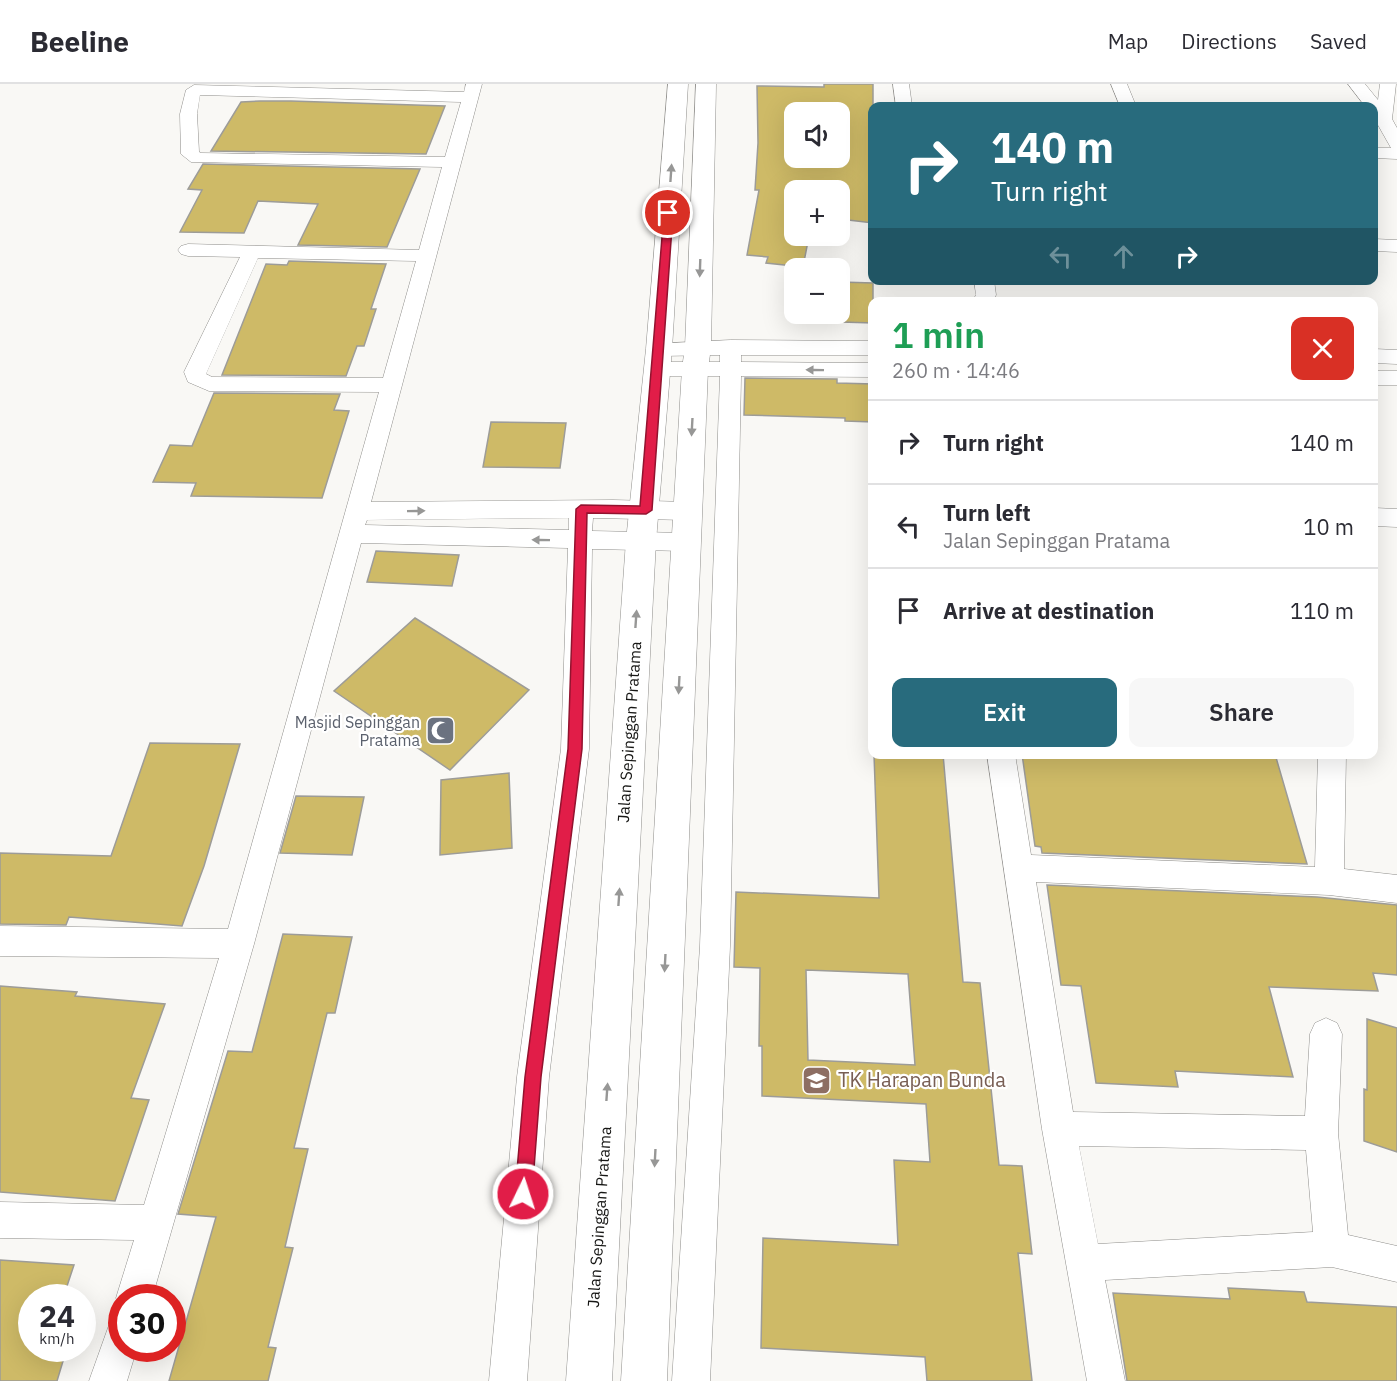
<!DOCTYPE html>
<meta charset="utf-8">
<style>
body{margin:0;font-family:"IBM Plex Sans",sans-serif;background:#f7f7f7;color:#2b2b33;height:100vh;display:flex;flex-direction:column;font-size:22px;white-space:nowrap}
*{box-sizing:border-box;margin:0}
p{font-size:20px;color:#7c7c81}
.icon{flex:none;width:33px;height:33px;fill:none;stroke:currentColor;stroke-width:2;stroke-linecap:round;stroke-linejoin:round}
.map{position:relative;flex:1;overflow:hidden}
.panel{position:absolute;left:868px;top:213px;width:510px;height:462px;display:flex;flex-direction:column;background:#fff;border-radius:12px;box-shadow:0 6px 24px #0002}
.panel>*{flex:none}
.banner{position:absolute;left:868px;top:18px;width:510px;height:183px;border-radius:12px;box-shadow:0 6px 24px #0002;background:#286b7d;color:#fff;overflow:hidden}
.fabs{position:absolute;left:784px;top:18px;display:grid;gap:12px}
.fabs a{display:grid;place-items:center;width:66px;height:66px;border-radius:12px;background:#fff;box-shadow:0 6px 24px #0002;font-size:30px}
.speed{position:absolute;left:18px;top:1200px;display:flex;gap:12px;font-size:30px;font-weight:700;text-align:center}
.speed>*{display:grid;place-content:center;width:78px;height:78px;border-radius:50%;background:#fff;box-shadow:0 6px 24px #0002;line-height:1}
.speed small{font-size:15px;font-weight:400}
.speed .limit{border:9px solid #d22;background:#fff;color:#111}
.pin{position:absolute;display:grid;place-items:center;width:51px;height:51px;color:#fff;margin:-26px;border:3px solid #fff;border-radius:50%;box-shadow:0 2px 6px #0007}
.me{position:absolute;width:66px;margin:-33px;rotate:4deg;stroke-linejoin:round;filter:drop-shadow(0 0 4px #0008)}
.turn{display:flex;align-items:center;gap:21px;height:126px;padding:0 24px;font-size:27px}
.turn .icon{width:78px;height:78px;stroke-width:2.5}
.turn b{display:block;font-size:42px;line-height:51px}
.lanes{display:flex;align-items:center;height:57px;padding:0 24px;background:#0003;justify-content:center;gap:30px;direction:ltr}
.lanes .off{opacity:.35}
.round{display:grid;place-items:center;flex:none;width:63px;height:63px;border-radius:12px;background:#f7f7f7}
.headline{display:flex;align-items:center;justify-content:space-between;height:102px;padding:0 24px}
h1{font-size:36px;font-weight:600;line-height:45px;color:#1e9e55}
.button{display:flex;gap:12px;margin-top:auto;padding:12px 24px}
.button a{flex:1;height:69px;border-radius:12px;background:#286b7d;color:#fff;font-size:24px;font-weight:600;line-height:69px;text-align:center}
.button a+a{background:#f7f7f7;color:#2b2b33}
ul{padding:0;list-style:none}
li{display:flex;align-items:center;gap:18px;height:84px;padding:0 24px;border-top:2px solid #e1e1e2}
li div{flex:1}
li b{display:block;font-size:22px}
li em{font-style:normal}
header{display:flex;align-items:center;gap:36px;box-sizing:border-box;height:84px;padding:0 30px;background:#fff;border-bottom:2px solid #e1e1e2}
header strong{font-size:28px}
nav{display:flex;gap:33px;margin-inline-start:auto;font-size:21px}
.map>svg:first-child{display:block}
</style>
<header>
<strong>Beeline</strong>
<nav><a>Map</a><a>Directions</a><a>Saved</a></nav>
</header>
<div class="map">
<svg width="1397" height="1297" viewBox="0 0 1397 1297">
<rect width="100%" height="100%" fill="#f9f8f5"/>
<g fill="#ceba67" stroke="#9d9c98" stroke-width="1.5" fill-rule="evenodd">
<path d="M824,0H873V139L840,135V106H795V152H809L803,183L766,179L768,173L747,171L759,106H755L758,59L757,2L824,3ZM795,28H840V74H795Z"/>
<path d="M260,17H291L445,22L426,70L211,67L241,18Z"/>
<path d="M203,80L420,85L387,163L298,161L318,120L258,117L244,149L180,148L202,106L188,105Z"/>
<path d="M289,177L386,180L371,225H376L364,262H357L346,292L222,291L266,180L287,181Z"/>
<path d="M840,198L873,199V239L841,238Z"/>
<path d="M745,294L837,295V299L873,300V338L845,337V334L744,331Z"/>
<path d="M214,309L340,310L334,326L349,327L322,414L191,412L196,399L153,398L170,361L192,362Z"/>
<path d="M491,338L566,339L560,384L483,383Z"/>
<path d="M376,467L459,471L452,502L367,498Z"/>
<path d="M415,534L529,606L450,686L334,607Z"/>
<path d="M150,659L240,660L204,782L182,842L69,833L66,841L0,840V769L111,772Z"/>
<path d="M874,670H943L963,898L980,899L999,1081L1022,1082L1032,1170L1018,1169L1032,1297H927L925,1273L761,1264L763,1154L898,1161L894,1076L930,1078L926,1020L762,1012V962H759L760,884L734,883L736,808L879,814ZM806,886L908,890L915,981L808,976Z"/>
<path d="M1022,670H1275L1307,780L1042,769L1041,763L1035,762Z"/>
<path d="M509,689L512,764L440,771L441,696Z"/>
<path d="M296,712L364,713L352,771L280,769Z"/>
<path d="M1047,801L1317,813L1397,821V891L1373,889L1378,907L1269,903L1293,993L1175,987L1178,1003L1096,999L1081,902L1061,901Z"/>
<path d="M283,850L352,853L335,929H327L294,1064L308,1065L285,1163L293,1164L268,1263L276,1264L268,1297H169L216,1133L178,1130L228,967L252,968Z"/>
<path d="M0,902L77,908L75,912L165,920L131,1014L149,1016L115,1117L0,1108Z"/>
<path d="M1367,935L1397,944V1068L1364,1057V1005L1367,1006Z"/>
<path d="M0,1176L74,1181L63,1214H32V1264H67L57,1297H0Z"/>
<path d="M1228,1204L1304,1208L1307,1218L1397,1223V1297H1127L1113,1209L1230,1215Z"/>
</g>
<g fill="none" stroke-linecap="round" stroke-linejoin="round">
<defs>
<g id="street">
<path d="M466,0H482L371,418L613,416L688,418L696,421L700,427L696,433L688,436L593,434L592,447L686,449L694,452L698,458L694,464L686,467L592,465L589,665L549,993L527,1297H489L517,993L561,665L568,464L361,459L254,860L152,1214H122V1227L116,1214L134,1156L0,1154V1118L144,1121L219,874L0,872V842L228,845L379,308L209,307L188,298L184,288L240,173L188,172L181,170L178,166L181,162L188,160L419,166L442,83L191,78L181,70L180,30L186,6L194,1L464,8ZM200,11L461,18L445,73L201,69L199,68L197,30ZM258,174L416,177L383,294L212,293L206,290ZM569,434V446L365,441L367,436Z"/>
<path d="M893,0H909L912,22H896Z"/>
<path d="M1111,0H1127L1136,22H1120Z"/>
<path d="M1348,0H1365L1378,16L1380,0H1396L1392,35L1397,44V75L1374,74V64H1391L1374,34V22H1365Z"/>
<path d="M1374,155L1397,156V168L1374,167Z"/>
<path d="M974,196H994L996,211L992,218H972L976,211Z"/>
<path d="M731,256L873,257V271H741V278L873,279V293L741,292L730,862L710,1297H672L700,862L720,292H657L650,290L646,285L650,280L657,278H720V271L659,272L652,270L649,265L652,260Z"/>
<path d="M1374,265L1397,266V280L1374,279Z"/>
<rect x="1374" y="287" width="23" height="14"/>
<path d="M1374,424L1397,425V443L1374,442Z"/>
<path d="M987,670H1015L1031,771L1315,783L1318,670H1346L1344,785L1397,791V819L1329,811L1036,798L1073,1028L1305,1032L1310,950L1315,939L1326,934L1337,939L1342,950L1338,1049L1348,1151L1397,1162V1198L1332,1183L1105,1196L1125,1297H1087L1042,1045ZM1079,1062L1306,1066L1313,1148L1098,1160Z"/>
<path d="M122,1236V1264H137L127,1297H89L109,1241Z"/>
</g>
<g id="secondary">
<path d="M668,0H688L672,265L656,457L612,1297H566L626,457L646,265Z"/>
<path d="M696,0H716L711,263L708,285L667,1297H621L682,285L685,263Z"/>
</g>
</defs>
<use href="#street" stroke="#8f8e8b" stroke-width="1"/>
<use href="#secondary" stroke="#8f8e8b" stroke-width="1"/>
<use href="#street" fill="#fff" fill-rule="evenodd"/>
<use href="#secondary" fill="#fff" fill-rule="evenodd"/>
</g>
<defs><path id="oneway-solid" d="M-6-.8H1V-3.2L6.5 0L1 3.2V.8H-6Z" transform="scale(1.5)"/></defs>
<g fill="#979796">
<use href="#oneway-solid" transform="translate(671 89) rotate(-86)"/>
<use href="#oneway-solid" transform="translate(700 184) rotate(92)"/>
<use href="#oneway-solid" transform="translate(815 286) rotate(-179)"/>
<use href="#oneway-solid" transform="translate(692 343) rotate(93)"/>
<use href="#oneway-solid" transform="translate(416 427) rotate(-1)"/>
<use href="#oneway-solid" transform="translate(541 456) rotate(-179)"/>
<use href="#oneway-solid" transform="translate(636 535) rotate(-86)"/>
<use href="#oneway-solid" transform="translate(679 601) rotate(93)"/>
<use href="#oneway-solid" transform="translate(619 813) rotate(-86)"/>
<use href="#oneway-solid" transform="translate(665 879) rotate(93)"/>
<use href="#oneway-solid" transform="translate(607 1008) rotate(-86)"/>
<use href="#oneway-solid" transform="translate(655 1074) rotate(93)"/>
</g>
<path fill="#e11d48" stroke="#92132f" stroke-width="1.5" d="M668,126L673,129L652,426L646,430L587,429L582,665L541,993L532,1110L530,1116L523,1119L517,1116L515,1110L525,993L568,665L576,425L581,421L640,422L664,129Z"/>
<defs>
<symbol id="mosque-square" viewBox="-11 -11 22 22"><rect x="-9" y="-9" width="18" height="18" rx="4" fill="#6b7280" stroke="#fff"/><path d="M3.5-4.9A6 6 0 1 0 3.5 4.9A5 5 0 1 1 3.5-4.9Z" fill="#fff"/></symbol>
<symbol id="school-square" viewBox="-11 -11 22 22"><rect x="-9" y="-9" width="18" height="18" rx="4" fill="#8d6e63" stroke="#fff"/><path d="M0-5L7-2L0 1L-7-2ZM-4 1L0 2.5L4 1V4Q0 6-4 4Z" fill="#fff"/></symbol>
</defs>
<g fill-rule="evenodd">
<use href="#mosque-square" x="424" y="630" width="33" height="33"/>
<use href="#school-square" x="800" y="980" width="33" height="33"/>
</g>
<g text-anchor="middle" stroke-width="4.5" stroke-linejoin="round" paint-order="stroke">
<g font-size="16" fill="#5b616d" stroke="#fff" text-anchor="end">
<text x="420" y="644">Masjid Sepinggan<tspan x="420" dy="18">Pratama</tspan></text>
</g>
<g font-size="16" fill="#171715" stroke="#fff">
<text transform="translate(629 648) rotate(-86)" y="6">Jalan Sepinggan Pratama</text>
<text transform="translate(599 1133) rotate(-86)" y="6">Jalan Sepinggan Pratama</text>
</g>
<g font-size="20" fill="#785e54" stroke="#fff" text-anchor="start">
<text x="838" y="1003">TK Harapan Bunda</text>
</g>
</g>
</svg>
<div class="fabs">
<a><svg class="icon" aria-label="sound" viewBox="0 0 24 24"><path d="M4 9h4l5-4v14l-5-4H4zM17 9q2 3 0 6"/></svg></a>
<a>+</a>
<a>−</a>
</div>
<div class="speed"><div>24<small>km/h</small></div><div class="limit">30</div></div>
<div class="pin" style="left:668px;top:129px;background:#d93025"><svg class="icon" aria-label="arrive" viewBox="0 0 24 24"><path d="M6 21V4h12l-3 4 3 4H6"/></svg></div>
<svg class="me" style="left:523px;top:1110px" viewBox="-20 -20 40 40"><circle r="17" fill="#e11d48" stroke="#fff" stroke-width="3"/><path d="M0-11L8 9 0 5-8 9z" fill="#fff"/></svg>
<div class="banner">
<div class="turn"><svg class="icon" aria-label="right" viewBox="0 0 24 24"><path d="M7 20v-9h11M14 6l5 5-5 5"/></svg><div><b>140 m</b>Turn right</div></div>
<div class="lanes"><svg class="icon off" aria-label="left" viewBox="0 0 24 24"><path d="M17 20v-9H6M10 6l-5 5 5 5"/></svg><svg class="icon off" aria-label="ahead" viewBox="0 0 24 24"><path d="M12 20V5M6 11l6-6 6 6"/></svg><svg class="icon" aria-label="right" viewBox="0 0 24 24"><path d="M7 20v-9h11M14 6l5 5-5 5"/></svg></div>
</div>
<section class="panel">
<div class="headline"><div><h1>1 min</h1><p>260 m · 14:46</p></div><a class="round" style="background:#d93025;color:#fff"><svg class="icon" aria-label="close" viewBox="0 0 24 24"><path d="M6 6l12 12M18 6L6 18"/></svg></a></div>
<ul>
<li><svg class="icon" aria-label="right" viewBox="0 0 24 24"><path d="M7 20v-9h11M14 6l5 5-5 5"/></svg><div><b>Turn right</b></div><em>140 m</em></li>
<li><svg class="icon" aria-label="left" viewBox="0 0 24 24"><path d="M17 20v-9H6M10 6l-5 5 5 5"/></svg><div><b>Turn left</b><p>Jalan Sepinggan Pratama</p></div><em>10 m</em></li>
<li><svg class="icon" aria-label="arrive" viewBox="0 0 24 24"><path d="M6 21V4h12l-3 4 3 4H6"/></svg><div><b>Arrive at destination</b></div><em>110 m</em></li>
</ul>
<div class="button"><a>Exit</a><a>Share</a></div>
</section>
</div>
